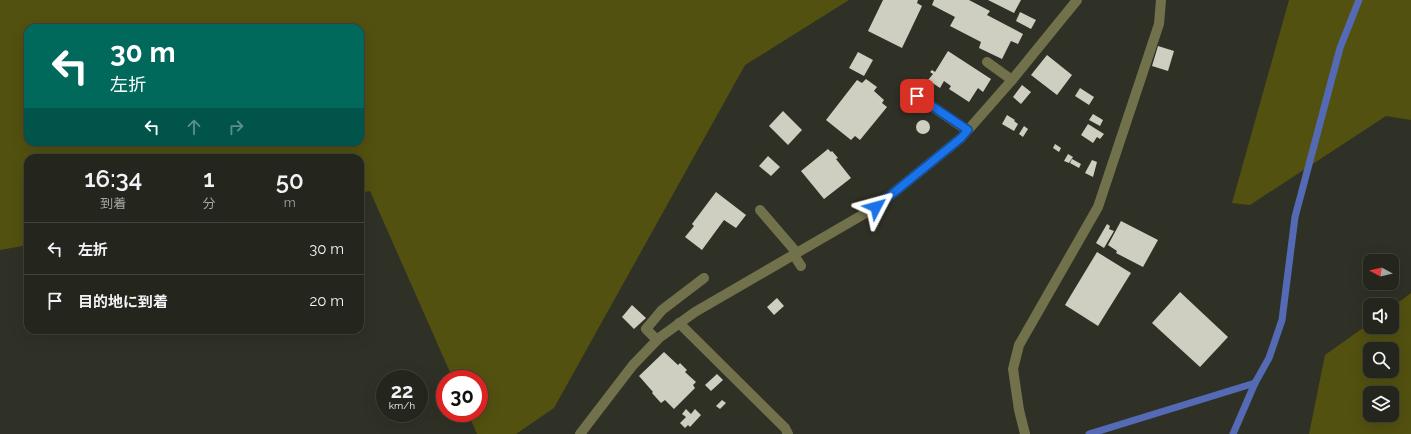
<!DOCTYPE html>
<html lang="ja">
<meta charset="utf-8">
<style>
body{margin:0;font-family:Raleway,"Noto Sans JP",sans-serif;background:#303129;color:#f1f3f6;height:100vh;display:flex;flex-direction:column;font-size:15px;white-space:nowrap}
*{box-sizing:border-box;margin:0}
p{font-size:13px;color:#a3a5a3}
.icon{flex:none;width:22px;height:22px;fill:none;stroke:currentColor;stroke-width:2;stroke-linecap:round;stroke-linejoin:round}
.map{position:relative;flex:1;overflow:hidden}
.side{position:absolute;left:24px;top:154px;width:340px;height:180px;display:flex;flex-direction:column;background:#24251c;border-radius:12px;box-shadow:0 4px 16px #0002,0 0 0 1px #41423b}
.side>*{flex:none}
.top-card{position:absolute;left:24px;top:24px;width:340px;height:122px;border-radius:12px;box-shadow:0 4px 16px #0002,0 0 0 1px #41423b;background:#00695c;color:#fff;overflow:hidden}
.needle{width:26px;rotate:277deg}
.controls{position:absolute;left:1363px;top:254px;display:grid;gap:8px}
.controls a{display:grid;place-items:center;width:36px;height:36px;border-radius:8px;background:#24251c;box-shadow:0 4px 16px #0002,0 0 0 1px #41423b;font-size:20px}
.speed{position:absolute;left:376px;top:370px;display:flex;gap:8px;font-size:20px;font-weight:700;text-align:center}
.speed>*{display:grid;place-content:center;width:52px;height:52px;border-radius:50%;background:#24251c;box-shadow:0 4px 16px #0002,0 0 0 1px #41423b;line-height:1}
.speed small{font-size:10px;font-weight:400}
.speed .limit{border:6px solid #d22;background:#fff;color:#111}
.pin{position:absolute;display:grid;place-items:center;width:34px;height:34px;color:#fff;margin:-17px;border-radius:8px;box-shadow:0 2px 6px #0006}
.me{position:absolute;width:44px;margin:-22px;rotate:51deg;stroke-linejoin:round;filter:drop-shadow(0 0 3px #0008)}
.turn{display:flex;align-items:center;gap:14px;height:84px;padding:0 20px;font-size:18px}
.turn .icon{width:52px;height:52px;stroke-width:2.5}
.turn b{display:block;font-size:28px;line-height:34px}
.lanes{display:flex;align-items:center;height:38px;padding:0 20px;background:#0003;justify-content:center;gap:20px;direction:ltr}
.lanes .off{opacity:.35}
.eta{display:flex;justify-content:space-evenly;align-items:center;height:68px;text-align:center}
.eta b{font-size:24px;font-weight:600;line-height:28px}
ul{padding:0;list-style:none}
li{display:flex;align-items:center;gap:12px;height:52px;padding:0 20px;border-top:1px solid #41423b}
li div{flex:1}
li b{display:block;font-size:15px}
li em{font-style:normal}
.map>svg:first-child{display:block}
</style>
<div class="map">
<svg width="1411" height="434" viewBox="0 0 1411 434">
<rect width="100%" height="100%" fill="#303126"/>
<g fill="#525110" fill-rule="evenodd">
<path d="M0,0H849L745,65L554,408L516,434H477L468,413H479V379H453L370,191L360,193V158H28V245L0,250ZM28,28H360V142H28Z"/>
<path d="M1289,0H1411V120L1386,116L1250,205L1232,203Z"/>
<path d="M1411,293V434H1309L1325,355L1370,323V327H1392V307ZM1370,349H1392V371H1370ZM1370,393H1392V415H1370Z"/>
</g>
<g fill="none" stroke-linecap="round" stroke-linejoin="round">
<g stroke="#556ab4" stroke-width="7">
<path d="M1089,434L1255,383"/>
<path d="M1233,434L1255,383L1269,358L1282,320L1295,217L1340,48L1359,0"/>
</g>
</g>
<g fill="#cecec1">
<path d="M883,0H918L917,3L922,6L902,48L868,31Z"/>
<path d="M934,0H969L990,11L987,15L1023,34L1018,44L1011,41L1002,59L979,48L981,42L950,26L955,17L932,5Z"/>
<path d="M988,0H1021L1014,13Z"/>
<path d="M1020,12L1036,20L1031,29L1016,21Z"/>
<path d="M1158,46L1174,51L1168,71L1152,66Z"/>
<path d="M948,51L991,79L983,92L978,88L969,102L949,89L951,86L944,81L940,88L928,80L933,74L930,72L932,70L935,72Z"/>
<path d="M858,52L873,60L864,76L849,68Z"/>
<path d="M1047,55L1072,75L1057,95L1031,75Z"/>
<path d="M866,79L877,87L874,91L884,100L882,103L887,107L860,140L855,136L851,140L826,120L857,80L862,83Z"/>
<path d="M1022,85L1031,92L1021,104L1013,97Z"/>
<path d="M1080,88L1094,97L1089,105L1075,96Z"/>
<path d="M783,111L802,130L788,145L769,126Z"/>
<path d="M1093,114L1103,120L1100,126L1089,120Z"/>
<path d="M1007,115L1015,120L1014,121L1018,124L1014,131L1002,124Z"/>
<circle cx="923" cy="127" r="7"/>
<path d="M1088,124L1104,134L1100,139L1097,137L1093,143L1081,135Z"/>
<path d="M1024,126L1028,129L1023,137L1019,134Z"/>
<path d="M1055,144L1061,148L1059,152L1053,148Z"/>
<path d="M828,149L831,152L832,151L838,158L836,159L851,178L824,199L801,171Z"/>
<path d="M1068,154L1073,157L1069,163L1064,161Z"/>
<path d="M768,156L780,167L771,176L759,166Z"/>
<path d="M1072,159L1081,164L1079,168L1070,163Z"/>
<path d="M1092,160L1097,162L1093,177L1085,173Z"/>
<path d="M716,192L746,215L736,228L724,220L702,250L685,237L694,226L692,224Z"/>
<path d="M1121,221L1158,240L1143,267L1116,253L1117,251L1108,245Z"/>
<path d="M1107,224L1110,226L1109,229L1114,231L1104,248L1096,243Z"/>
<path d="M1097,252L1131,273L1098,326L1065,305Z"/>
<path d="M1180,292L1228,337L1200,367L1152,323Z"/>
<path d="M777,298L784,306L774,315L767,307Z"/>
<path d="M632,305L646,318L634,329L622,317Z"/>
<path d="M664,352L678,365L680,363L687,370L685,372L696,382L693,385L695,388L674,409L665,400L661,403L652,393L653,392L639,376Z"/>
<path d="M717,374L723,380L711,391L705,385Z"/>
<path d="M722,400L726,403L720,409L716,406Z"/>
<path d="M686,409L691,414L695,409L701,415L690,427L688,425L685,428L680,423L686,417L682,414Z"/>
</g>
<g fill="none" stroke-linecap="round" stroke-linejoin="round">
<g stroke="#71714c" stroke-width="10">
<path d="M987,62L1012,80"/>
<path d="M917,96L967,130"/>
<path d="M760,210L797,253"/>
<path d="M794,255L801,266"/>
<path d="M679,323L785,428L788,434"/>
<path d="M657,340L646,329L662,310L704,278"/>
<path d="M580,434L633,365L659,338L695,312L876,207L961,138L1012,80L1077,0"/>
<path d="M1025,434L1019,410L1013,369L1019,345L1098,207L1159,24L1161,0"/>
</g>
</g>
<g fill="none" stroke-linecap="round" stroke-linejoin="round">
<defs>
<path id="route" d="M876,207L961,138L968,130L917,96"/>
</defs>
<use href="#route" stroke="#114b97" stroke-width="10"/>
<use href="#route" stroke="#1a73e8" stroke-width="7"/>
</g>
</svg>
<div class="controls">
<a><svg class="needle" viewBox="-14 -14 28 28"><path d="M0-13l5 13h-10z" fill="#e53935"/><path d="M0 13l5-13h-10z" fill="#a3a5a3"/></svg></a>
<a><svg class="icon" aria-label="sound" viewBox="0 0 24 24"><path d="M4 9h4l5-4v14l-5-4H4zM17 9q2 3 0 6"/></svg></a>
<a><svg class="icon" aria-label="search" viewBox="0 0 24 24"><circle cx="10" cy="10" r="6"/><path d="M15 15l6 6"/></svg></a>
<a><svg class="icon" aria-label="layers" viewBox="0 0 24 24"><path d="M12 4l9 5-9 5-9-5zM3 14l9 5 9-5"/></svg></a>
</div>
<div class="speed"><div>22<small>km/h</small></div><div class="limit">30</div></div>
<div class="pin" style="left:917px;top:96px;background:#d93025"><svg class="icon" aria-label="arrive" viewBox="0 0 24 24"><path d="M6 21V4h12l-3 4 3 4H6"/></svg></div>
<svg class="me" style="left:876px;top:207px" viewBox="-20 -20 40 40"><path d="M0-17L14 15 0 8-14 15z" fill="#1a73e8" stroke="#fff" stroke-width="4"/></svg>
<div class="top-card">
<div class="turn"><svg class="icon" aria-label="left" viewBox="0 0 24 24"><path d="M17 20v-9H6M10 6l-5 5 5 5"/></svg><div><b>30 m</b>左折</div></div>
<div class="lanes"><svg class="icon" aria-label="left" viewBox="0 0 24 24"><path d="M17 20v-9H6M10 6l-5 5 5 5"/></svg><svg class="icon off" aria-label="ahead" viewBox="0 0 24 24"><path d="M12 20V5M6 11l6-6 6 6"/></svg><svg class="icon off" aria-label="right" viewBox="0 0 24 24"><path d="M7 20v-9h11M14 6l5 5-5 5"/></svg></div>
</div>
<section class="side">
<div class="eta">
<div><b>16:34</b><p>到着</p></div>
<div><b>1</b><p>分</p></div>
<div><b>50</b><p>m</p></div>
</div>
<ul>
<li><svg class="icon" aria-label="left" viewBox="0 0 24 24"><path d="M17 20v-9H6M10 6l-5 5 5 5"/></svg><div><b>左折</b></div><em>30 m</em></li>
<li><svg class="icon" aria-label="arrive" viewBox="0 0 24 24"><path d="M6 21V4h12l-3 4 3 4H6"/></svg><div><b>目的地に到着</b></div><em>20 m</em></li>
</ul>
</section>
</div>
